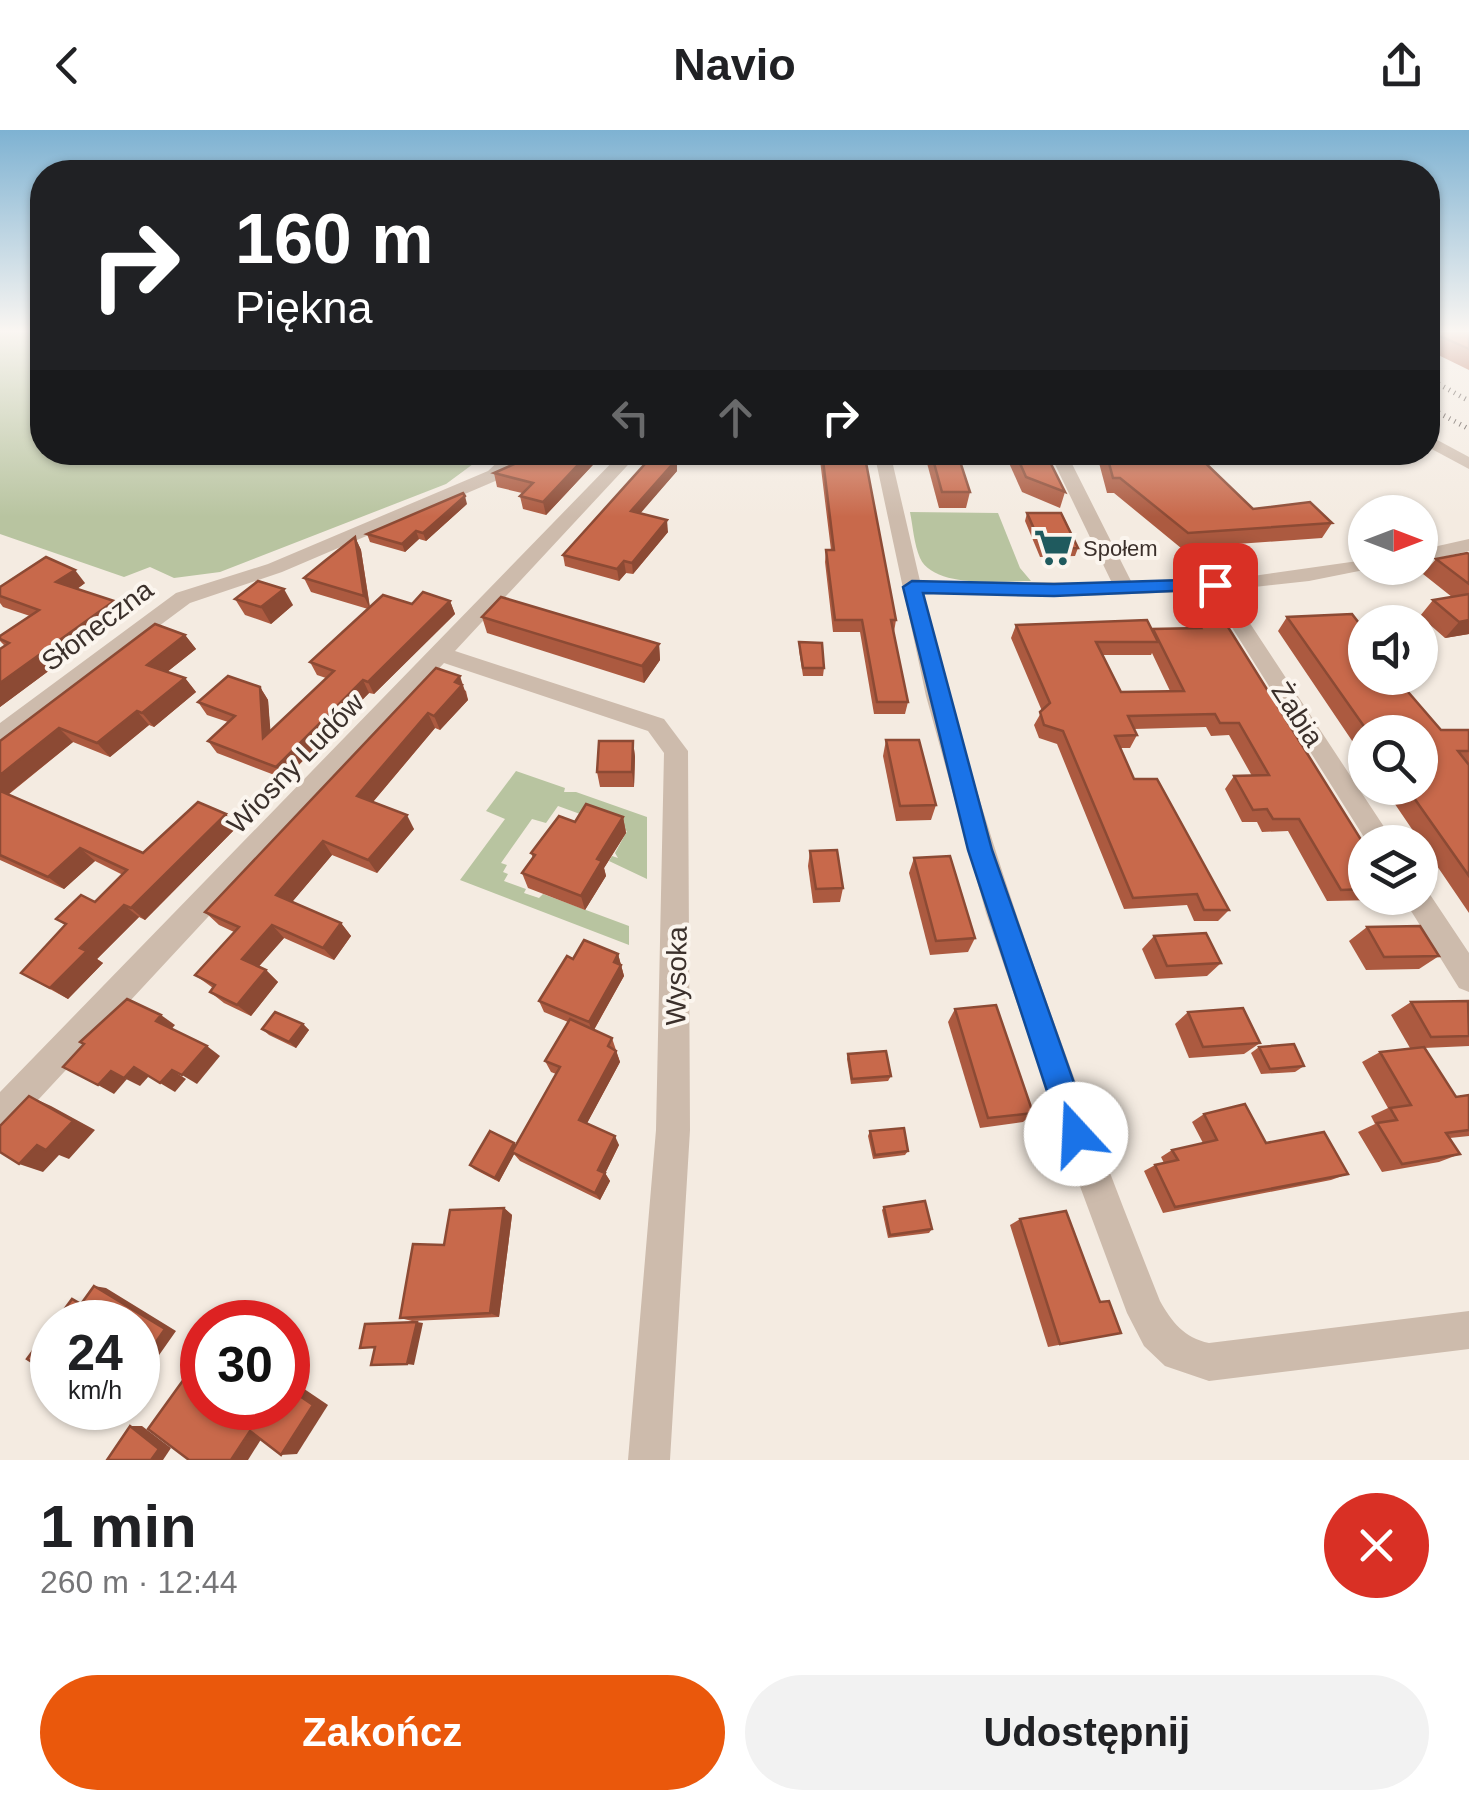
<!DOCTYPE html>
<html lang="pl">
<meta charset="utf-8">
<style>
body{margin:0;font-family:Arial,sans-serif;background:#f2f2f2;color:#202124;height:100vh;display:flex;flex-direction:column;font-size:38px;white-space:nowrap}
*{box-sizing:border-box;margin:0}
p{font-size:32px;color:#757577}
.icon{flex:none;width:55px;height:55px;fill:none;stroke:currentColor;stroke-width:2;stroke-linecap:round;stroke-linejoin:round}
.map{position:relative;height:1330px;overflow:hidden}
.side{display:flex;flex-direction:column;background:#fff;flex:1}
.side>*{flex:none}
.banner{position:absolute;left:30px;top:30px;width:1410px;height:305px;border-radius:40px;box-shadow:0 2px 8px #0004;background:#202124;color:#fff;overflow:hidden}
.needle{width:65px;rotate:90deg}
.controls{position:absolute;left:1348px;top:365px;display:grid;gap:20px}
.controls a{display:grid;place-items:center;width:90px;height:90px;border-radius:50%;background:#fff;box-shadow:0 2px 8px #0004;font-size:50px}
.speed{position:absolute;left:30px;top:1170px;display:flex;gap:20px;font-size:50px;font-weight:700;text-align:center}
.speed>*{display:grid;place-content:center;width:130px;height:130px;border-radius:50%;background:#fff;box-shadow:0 2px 8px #0004;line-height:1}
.speed small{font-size:25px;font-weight:400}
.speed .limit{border:15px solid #d22;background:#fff;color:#111}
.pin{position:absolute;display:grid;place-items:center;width:85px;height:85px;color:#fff;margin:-42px;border-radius:20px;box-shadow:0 5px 15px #0006}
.me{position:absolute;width:110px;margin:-55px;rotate:340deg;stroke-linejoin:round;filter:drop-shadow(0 0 8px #0008)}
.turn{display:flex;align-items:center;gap:35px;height:210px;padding:0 40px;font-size:45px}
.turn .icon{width:130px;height:130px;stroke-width:2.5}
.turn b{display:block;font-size:70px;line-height:85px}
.lanes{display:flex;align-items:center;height:95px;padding:0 40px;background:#0003;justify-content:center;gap:50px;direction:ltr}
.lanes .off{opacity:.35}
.round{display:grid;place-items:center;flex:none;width:105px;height:105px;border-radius:52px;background:#f2f2f2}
.head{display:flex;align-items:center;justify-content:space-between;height:170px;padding:0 40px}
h1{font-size:60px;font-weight:800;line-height:75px}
.primary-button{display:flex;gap:20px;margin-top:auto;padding:20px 40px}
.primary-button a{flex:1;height:115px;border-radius:60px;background:#ea580c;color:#fff;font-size:40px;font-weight:800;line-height:115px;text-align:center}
.primary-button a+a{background:#f2f2f2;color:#202124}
header{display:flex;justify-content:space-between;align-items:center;height:130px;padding:0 40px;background:#fff;font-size:45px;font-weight:800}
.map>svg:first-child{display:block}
</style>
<header><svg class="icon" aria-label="back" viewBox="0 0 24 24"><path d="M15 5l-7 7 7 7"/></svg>Navio<svg class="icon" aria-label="share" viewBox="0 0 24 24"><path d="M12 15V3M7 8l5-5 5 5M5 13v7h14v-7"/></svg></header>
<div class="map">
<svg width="1469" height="1330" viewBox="0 0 1469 1330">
<rect width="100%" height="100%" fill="#f4ebe1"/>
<g fill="#b8c4a0">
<path d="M0,201H42V322L488,323L446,354L220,442L174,448L150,437L124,447L0,404Z"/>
<path d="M910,382L998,383L1020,438L1031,451C1003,451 934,459 920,428C914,414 913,397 910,382Z"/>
<path d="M516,641L565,658L564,662H576L647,687V749L609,731L612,726L618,728L615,723L627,701L558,676L546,693L532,689L501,733L507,735L503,742L508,744L504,751L526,759L524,763L539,768L543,764L629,796V815L460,750L505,689L486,681Z"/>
</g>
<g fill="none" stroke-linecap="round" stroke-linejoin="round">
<g fill="#cdbbac" fill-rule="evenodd">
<path d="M1428,305L1469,327V339L1428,317Z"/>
<path d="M508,322H526L500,349L282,442L190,473L0,614V593L176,463L268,434L488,341Z"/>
<path d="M622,322H640L455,521L664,589L688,621L690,1000L670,1330H628L656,1000L664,623L648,601L444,533L12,998L0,1002V962Z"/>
<path d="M874,322H890L920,451L1112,453L1049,322H1066L1132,453L1253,446L1365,430V438H1374L1309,451L1228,460L1394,712H1367L1209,461L1082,466L923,464C982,707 1068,939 1160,1171C1172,1192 1184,1208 1209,1213L1469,1181V1219L1209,1251L1165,1236L1144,1216L1127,1183L1078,1051L986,783L926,566Z"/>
<path d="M1469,409V421L1420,432V420Z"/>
<path d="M1420,757L1427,760L1469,823V862L1459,858L1403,768H1420Z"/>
</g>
<g stroke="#3b302b" stroke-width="5" stroke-dasharray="1 5" stroke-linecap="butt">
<path d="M1428,248L1469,271"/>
<path d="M1428,277L1469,299"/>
</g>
</g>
<g fill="#ac5a40" fill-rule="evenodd">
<path d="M1428,201H1469V240L1428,220Z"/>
<path d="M605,322L546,385L523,379L520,366L522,363L497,357L494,343Z"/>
<path d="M819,322H864L896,490L894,502L908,572L905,584H874L860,502H833L825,432L826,420H831Z"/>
<path d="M924,322H957L970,362L966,378H939Z"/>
<path d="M1004,322H1045L1065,362L1060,378L1022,362Z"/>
<path d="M1100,322H1194L1253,379L1332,393L1322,408L1181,418L1114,363H1107L1098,329Z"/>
<path d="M677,329V341L640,383L668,402L633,444L626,443L619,451L565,436L563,425Z"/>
<path d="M467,374L426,411L419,409L405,422L370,412L367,404Z"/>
<path d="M1027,383L1078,418L1075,426L1040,427L1025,391Z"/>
<path d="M355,407L361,420L370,477L450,471L455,484L374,564L369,563L285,649L217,623L208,611L228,592L207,585L198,572L260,557L268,570L270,601L326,548L317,545L310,532L368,479L311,462L304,448Z"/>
<path d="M1469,424V504L1445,508L1420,486L1433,470L1452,467L1423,444L1436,429Z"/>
<path d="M85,453L77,459L114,471L124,485L0,577V519L5,516L0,511V506L30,486L3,477L0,473V457Z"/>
<path d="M235,469L293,475L271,494L245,485Z"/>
<path d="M482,487L659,514L660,530L644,553L487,503Z"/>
<path d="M1287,487L1365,548L1441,600H1469V783L1384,658H1420V602H1365V630L1278,501Z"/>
<path d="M1196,490L1365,716V768H1380L1377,770L1327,771L1288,701L1262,702L1257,692H1242L1225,659L1234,646H1252L1229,605L1211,606L1206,597L1134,599L1137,605L1130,618H1120L1134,649L1229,780L1218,791H1194L1187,775L1124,779L1057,614L1039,608L1034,595L1042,581L1011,508L1016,495L1152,500L1192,498ZM1152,523L1170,561L1121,562L1103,525H1151Z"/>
<path d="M185,505L196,519L167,542L185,548L196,562L154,597L149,595L110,627L73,612L8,665L143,723L237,697L145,790L139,787L97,829L103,833L68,869L21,843L65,795L56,789L95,772L123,745L95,731L64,759L0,730V611Z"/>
<path d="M799,512L824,538L823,546H803L799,520Z"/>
<path d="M436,538L466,561L468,570L440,600L435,598L373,672L414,699L377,743L332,725L292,772L341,793L351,806L334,830L284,808L258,837L266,840L278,852L251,886L224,873L210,862L213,858L195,845L234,802L219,795L205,782Z"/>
<path d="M886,610L936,675L931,690L896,691L883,626Z"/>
<path d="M633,611L635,627L634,657H600L597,642Z"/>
<path d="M623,687L626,703L604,738L606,746L585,780L528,758L522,743L533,728L531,723L575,692Z"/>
<path d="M810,721L843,758L840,772L813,773L808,736Z"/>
<path d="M914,728L975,808L968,822L930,825L909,743Z"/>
<path d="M1367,797L1439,826L1419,839L1366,840L1349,811Z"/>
<path d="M1154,806L1221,833L1207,846L1155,849L1142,819Z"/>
<path d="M618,824L624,846L594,900L612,908L620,932L587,993L619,1015L605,1043L610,1051L600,1070L520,1031L514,1024L499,1052L474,1039L470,1035L516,1015L556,944L551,942L545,931L568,892L544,882L539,871L573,829Z"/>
<path d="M1411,872L1469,873V916L1424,918L1456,967L1469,965V1006L1450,1008L1460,1024L1439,1032L1382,1042L1358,1002L1375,994L1371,986L1388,978L1362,932L1380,922L1410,918L1391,885Z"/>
<path d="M955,879L1033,983L1023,992L980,998L948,892Z"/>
<path d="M1188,882L1260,913L1244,924L1189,928L1175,894Z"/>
<path d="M303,894L309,900L296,918L269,905L262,899Z"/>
<path d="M1259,917L1304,936L1295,942L1261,944L1251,923Z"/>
<path d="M848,924L891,946L888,951L851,954L847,929Z"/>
<path d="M1204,984L1266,1013L1348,1044L1331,1050L1163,1083L1144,1041L1155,1035L1164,1033L1161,1027L1172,1020L1203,1013L1192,992Z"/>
<path d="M870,1001L908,1021L905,1025L873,1029L868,1006Z"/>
<path d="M884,1077L932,1099L929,1103L888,1108L882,1080Z"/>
<path d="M504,1078L512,1085L499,1187L412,1191L400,1188L444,1115Z"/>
<path d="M1020,1089L1121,1203L1048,1217L1010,1095Z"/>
</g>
<g fill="#8c4a34">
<path d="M590,322H605L546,385L543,372Z"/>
<path d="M677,329V341L633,392L631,381Z"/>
<path d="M465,366L467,374L426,411L423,403Z"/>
<path d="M667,390L668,402L633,444L632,433Z"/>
<path d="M416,401L419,409L405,422L402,414Z"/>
<path d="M355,407L361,420L370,479L364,466Z"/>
<path d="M624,431L626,443L619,451L617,439Z"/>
<path d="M75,440L85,453L67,466L56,452Z"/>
<path d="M284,459L293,475L271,494L261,477Z"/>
<path d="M114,471L124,485L0,577V553Z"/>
<path d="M450,471L455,484L374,564L368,552Z"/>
<path d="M1469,490V504L1445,508L1459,492Z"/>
<path d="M185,505L196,519L158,549L147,535Z"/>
<path d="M659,514L660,530L644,553L642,536Z"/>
<path d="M460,546L468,570L440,600L434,586L455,552Z"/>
<path d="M185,548L196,562L154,597L142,583Z"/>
<path d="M363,550L369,563L285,649L276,637Z"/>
<path d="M260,557L268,570L272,620L263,608Z"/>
<path d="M137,581L149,595L110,627L97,613Z"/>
<path d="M428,583L435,598L366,680L357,666Z"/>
<path d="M59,598L73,612L2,669L0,667V645Z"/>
<path d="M633,611L635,627L634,657L632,642Z"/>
<path d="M226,684L237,697L145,790L131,778Z"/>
<path d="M407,685L414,699L377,743L368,730Z"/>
<path d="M623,687L626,703L604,738L606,746L585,780L581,766L597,729Z"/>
<path d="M323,711L332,725L287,778L276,765Z"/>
<path d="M80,718L95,731L64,759L48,747Z"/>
<path d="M124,775L139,787L97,829L103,833L68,869L50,858L80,818Z"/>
<path d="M341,793L351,806L334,830L323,818Z"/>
<path d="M272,795L284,808L255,841L242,829Z"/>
<path d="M618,824L624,846L592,903L589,892Z"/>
<path d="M266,840L278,852L251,886L237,875Z"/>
<path d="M161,885L175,895L170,901L156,891Z"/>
<path d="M303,894L309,900L296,918L289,912Z"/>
<path d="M207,916L220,926L197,954L182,945Z"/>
<path d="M616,921L620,932L584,999L579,990Z"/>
<path d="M134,937L149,946L140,956L124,948Z"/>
<path d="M172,940L186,949L175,962L160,953Z"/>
<path d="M111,941L127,949L114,964L98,955Z"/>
<path d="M29,966L51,976L95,1000L69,1029L59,1025L43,1042L19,1034L37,1015Z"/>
<path d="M615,1006L619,1015L603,1048L598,1040Z"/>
<path d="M514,1013L518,1017L499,1052L495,1048Z"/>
<path d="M605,1043L610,1051L600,1070L595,1063Z"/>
<path d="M504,1078L512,1085L499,1187L490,1183Z"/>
<path d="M94,1156L106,1158L176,1201L138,1255V1238Z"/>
<path d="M417,1192L423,1193L414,1235L407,1234Z"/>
<path d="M288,1248L328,1275L297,1324L281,1325Z"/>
<path d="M184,1249L202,1251V1263Z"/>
<path d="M130,1296H142L171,1318L163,1330H151Z"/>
<path d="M267,1300L248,1330H231L250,1301Z"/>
</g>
<g fill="#c8694b" stroke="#8c4a34" stroke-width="2.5">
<path d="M1429,201H1469V219Z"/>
<path d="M530,322H590L543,372L520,366L533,353L494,343L521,331Z"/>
<path d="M822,322H864L896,490H891L908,572H877L862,490H835L826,420H834Z"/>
<path d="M931,322H957L970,362H942Z"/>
<path d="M1015,322H1045L1065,362L1026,347Z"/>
<path d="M1106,322H1194L1253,379L1310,372L1332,393L1188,403L1120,348H1113Z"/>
<path d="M654,324L677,329L631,381L667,390L632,433L624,431L617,439L563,425Z"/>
<path d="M463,363L465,366L423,403L416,401L402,414L367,404Z"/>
<path d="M1027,383H1061L1078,418L1043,419Z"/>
<path d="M355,407L364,466L304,448L326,430Z"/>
<path d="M1467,423L1469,424V454L1436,429Z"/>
<path d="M46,427L75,440L56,452L114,471L0,553V519L9,513L0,509V506L39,480L0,466V457Z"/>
<path d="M258,451L284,459L261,477L235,469Z"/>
<path d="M423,462L450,471L368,552L363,550L276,637L208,611L235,586L198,572L228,546L260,557L263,608L334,541L310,532L383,465L412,474Z"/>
<path d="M1469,464V490L1459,492L1433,470Z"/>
<path d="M501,467L659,514L642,536L482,487Z"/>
<path d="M1352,484L1365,501V548H1396L1441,600H1469V621H1458L1469,635V746L1407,658H1420V602H1368L1287,487Z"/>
<path d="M1223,489L1365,716V759L1341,760L1299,689H1273L1267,679L1253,680L1234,646L1269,645L1239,593H1220L1215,584L1128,586L1137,605L1115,606L1134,649H1157L1229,780H1204L1197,764L1133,768L1063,601L1044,595L1040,582L1050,573L1016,495L1147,490L1158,512H1096L1121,562L1184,561L1153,499L1201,498L1196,490Z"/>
<path d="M155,494L185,505L147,535L185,548L142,583L137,581L97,613L59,598L0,645V611Z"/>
<path d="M799,512L822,513L824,538H803Z"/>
<path d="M436,538L460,546L455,552L462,555L434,586L428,583L357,666L407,685L368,730L323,711L276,765L341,793L323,818L272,795L242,829L266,840L237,875L210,862L215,855L195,845L239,797L205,782Z"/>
<path d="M886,610H919L936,675L900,676Z"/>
<path d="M599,611H633L632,642H597Z"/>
<path d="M0,661L143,723L198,672L226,684L131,778L124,775L80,818L87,821L50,858L21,843L66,794L56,789L81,765L95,772L127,740L80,718L48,747L0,725Z"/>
<path d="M586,674L623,687L597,729L602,731L581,766L522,743L535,725L531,723L559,686L575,692Z"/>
<path d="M837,720L843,758L816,759L810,721Z"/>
<path d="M950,726L975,808L936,811L914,728Z"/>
<path d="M1420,796L1439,826L1384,827L1367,797Z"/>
<path d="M1206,803L1221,833L1167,836L1154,806Z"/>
<path d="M584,810L618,824L614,832L621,835L589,892L539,871L567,826L573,829Z"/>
<path d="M127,869L161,885L156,891L207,916L182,945L172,940L160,953L134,937L124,948L111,941L98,955L63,937L84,914L80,912Z"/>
<path d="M1468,871L1469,906L1431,907L1411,872Z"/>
<path d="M996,875L1033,983L988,988L955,879Z"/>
<path d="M1243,878L1260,913L1203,917L1188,882Z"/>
<path d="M275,882L303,894L289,912L262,899Z"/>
<path d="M570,889L612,908L608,916L616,921L579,990L615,1006L598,1040L605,1043L595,1063L512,1022L560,937L545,931Z"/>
<path d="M1294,914L1304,936L1270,939L1259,917Z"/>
<path d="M1424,917L1456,967L1469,965V1000L1446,1003L1460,1024L1402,1034L1377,993L1397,990L1390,978L1411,975L1380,922Z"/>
<path d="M886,921L891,946L852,949L848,924Z"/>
<path d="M29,966L73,991L46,1020L37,1015L19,1034L0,1022V996Z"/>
<path d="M1245,974L1266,1013L1324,1002L1348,1044L1175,1077L1155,1035L1178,1030L1172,1020L1217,1010L1204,984Z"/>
<path d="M904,998L908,1021L875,1025L870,1001Z"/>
<path d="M490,1001L514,1013L495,1048L470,1035Z"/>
<path d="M925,1071L932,1099L890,1105L884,1077Z"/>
<path d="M504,1078L490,1183L400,1188L413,1114L444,1115L450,1080Z"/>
<path d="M1066,1081L1100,1172L1109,1171L1121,1203L1060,1214L1020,1089Z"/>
<path d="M94,1156L165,1199L138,1238V1192H55L72,1169L81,1174Z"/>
<path d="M417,1192L407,1234L371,1235L375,1217L360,1218L365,1194Z"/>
<path d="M52,1195V1245L27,1229Z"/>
<path d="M184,1249L202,1263V1278H288V1258L313,1275L281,1325L250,1301L231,1330H189L148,1299Z"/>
<path d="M130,1296L159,1319L151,1330H107Z"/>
</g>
<linearGradient id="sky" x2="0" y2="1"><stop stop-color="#7eb2d2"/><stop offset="0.52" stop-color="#faf6f2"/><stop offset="1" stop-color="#faf6f2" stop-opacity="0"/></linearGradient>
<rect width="1469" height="387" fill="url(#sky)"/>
<path fill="#1a73e8" stroke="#114b97" stroke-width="2.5" d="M1215,449L1224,455L1221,459L1054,466L923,463L992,720L1092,1004L1087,1014L1076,1019L1066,1014L1061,1004L968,720L903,457L912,451L1054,454Z"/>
<defs>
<symbol id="supermarket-bare" viewBox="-9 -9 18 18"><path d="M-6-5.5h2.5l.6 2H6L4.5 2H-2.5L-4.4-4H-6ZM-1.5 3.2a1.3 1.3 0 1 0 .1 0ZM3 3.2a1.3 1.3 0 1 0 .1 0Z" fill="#1f5a5e" stroke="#fbf5ee" stroke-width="2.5" paint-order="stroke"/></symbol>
</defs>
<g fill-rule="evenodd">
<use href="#supermarket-bare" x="1026" y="390" width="55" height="55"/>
</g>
<g text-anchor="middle" stroke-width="8" stroke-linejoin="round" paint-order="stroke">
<g font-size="22" fill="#3b302b" stroke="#fbf5ee" text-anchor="start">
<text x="1083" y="426">Społem</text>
</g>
<g font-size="28" fill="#3b302b" stroke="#fbf5ee">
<text transform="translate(97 495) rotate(-37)" y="10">Słoneczna</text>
<text transform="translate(1298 584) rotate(57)" y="10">Żabia</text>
<text transform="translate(295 633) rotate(-46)" y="10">Wiosny Ludów</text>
<text transform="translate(676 846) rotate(-89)" y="10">Wysoka</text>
</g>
</g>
</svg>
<div class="controls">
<a><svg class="needle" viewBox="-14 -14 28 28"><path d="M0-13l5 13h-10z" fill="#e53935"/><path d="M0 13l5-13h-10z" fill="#757577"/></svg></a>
<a><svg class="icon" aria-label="sound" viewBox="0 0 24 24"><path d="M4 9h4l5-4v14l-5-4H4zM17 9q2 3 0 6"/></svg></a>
<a><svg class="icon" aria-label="search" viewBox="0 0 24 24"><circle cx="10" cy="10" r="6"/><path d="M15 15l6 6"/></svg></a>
<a><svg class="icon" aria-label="layers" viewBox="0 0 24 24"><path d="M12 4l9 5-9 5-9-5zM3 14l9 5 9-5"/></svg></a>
</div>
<div class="speed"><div>24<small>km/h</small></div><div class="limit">30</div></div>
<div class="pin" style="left:1215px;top:455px;background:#d93025"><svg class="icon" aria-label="arrive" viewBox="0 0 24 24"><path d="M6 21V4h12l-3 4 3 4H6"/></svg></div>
<svg class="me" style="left:1076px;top:1004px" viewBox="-20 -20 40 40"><circle r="19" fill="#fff"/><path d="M0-13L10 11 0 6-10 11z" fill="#1a73e8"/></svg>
<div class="banner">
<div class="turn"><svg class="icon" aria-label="right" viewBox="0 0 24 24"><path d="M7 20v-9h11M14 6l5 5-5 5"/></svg><div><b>160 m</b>Piękna</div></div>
<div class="lanes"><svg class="icon off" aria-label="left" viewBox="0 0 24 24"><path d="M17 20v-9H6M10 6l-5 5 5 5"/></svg><svg class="icon off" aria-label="ahead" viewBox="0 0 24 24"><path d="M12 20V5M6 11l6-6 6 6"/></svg><svg class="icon" aria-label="right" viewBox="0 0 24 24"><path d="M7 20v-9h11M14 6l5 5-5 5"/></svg></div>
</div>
</div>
<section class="side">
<div class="head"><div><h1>1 min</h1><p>260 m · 12:44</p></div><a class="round" style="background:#d93025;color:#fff"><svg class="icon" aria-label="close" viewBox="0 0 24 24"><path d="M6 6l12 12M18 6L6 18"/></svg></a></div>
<div class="primary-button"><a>Zakończ</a><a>Udostępnij</a></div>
</section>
